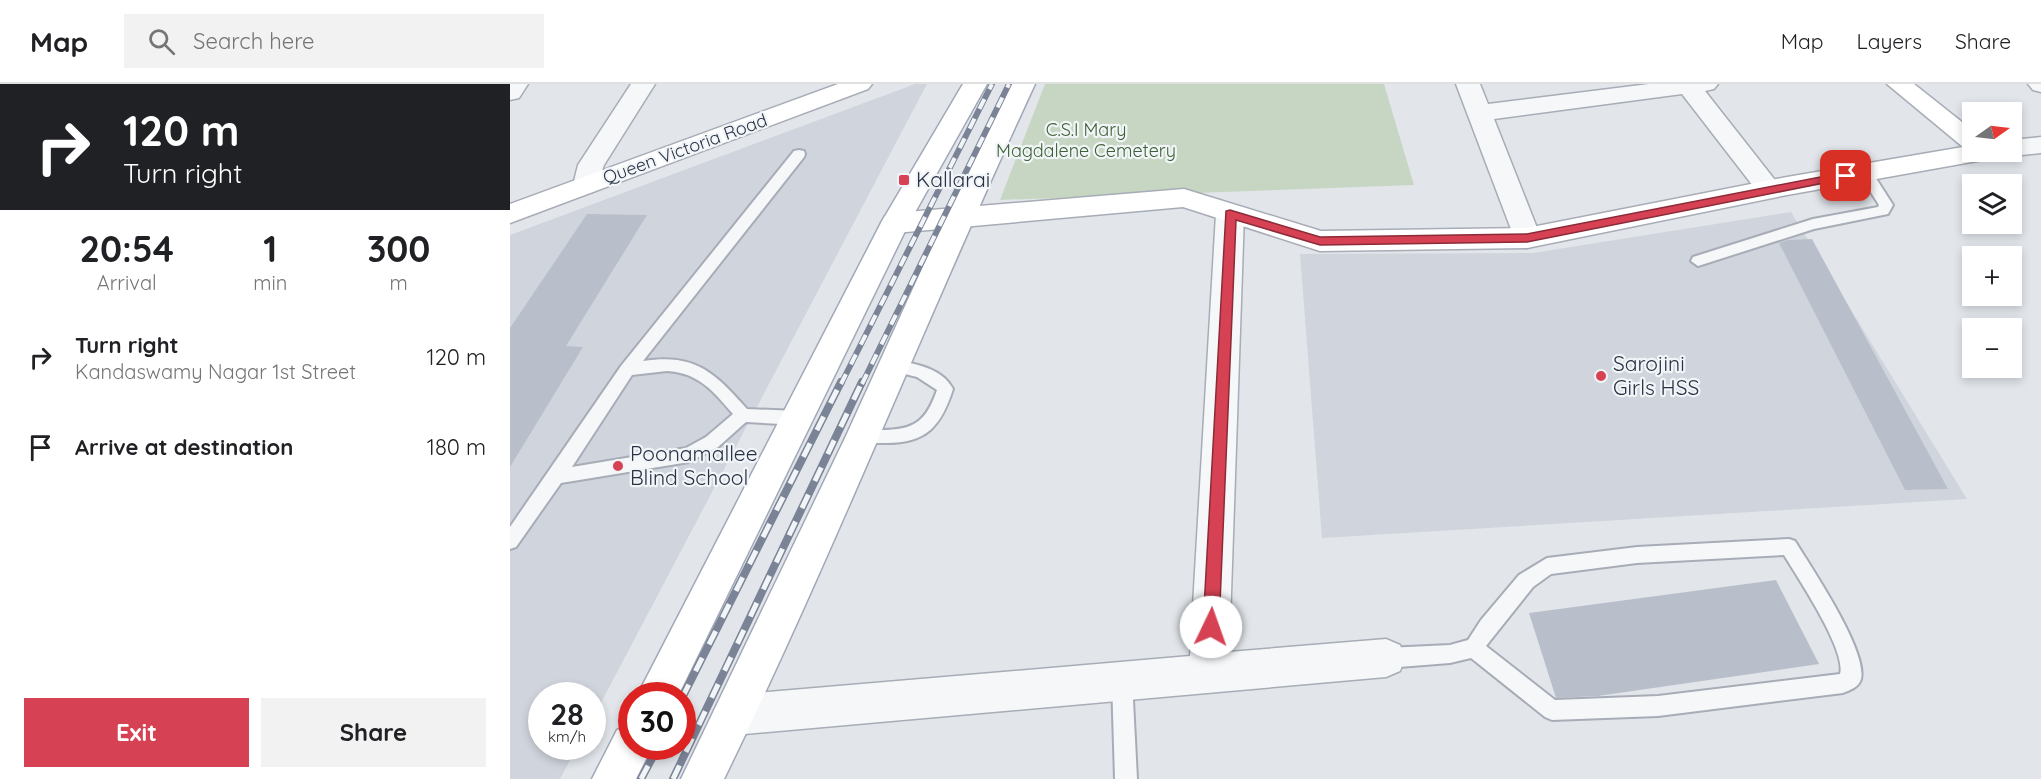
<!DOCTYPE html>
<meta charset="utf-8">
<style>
body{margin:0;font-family:Quicksand,sans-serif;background:#f2f2f2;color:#202124;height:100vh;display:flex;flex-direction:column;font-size:22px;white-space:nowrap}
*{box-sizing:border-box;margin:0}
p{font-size:20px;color:#757577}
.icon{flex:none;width:33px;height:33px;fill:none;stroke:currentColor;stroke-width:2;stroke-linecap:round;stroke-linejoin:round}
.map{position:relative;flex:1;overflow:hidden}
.details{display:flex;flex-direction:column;background:#fff;width:510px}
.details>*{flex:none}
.guide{background:#202124;color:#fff;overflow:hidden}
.needle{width:39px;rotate:76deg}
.controls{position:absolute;left:1452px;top:18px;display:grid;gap:12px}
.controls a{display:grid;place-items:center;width:60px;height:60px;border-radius:0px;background:#fff;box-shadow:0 3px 9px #0003;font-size:30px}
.speed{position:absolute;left:18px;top:598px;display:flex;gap:12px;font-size:30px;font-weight:700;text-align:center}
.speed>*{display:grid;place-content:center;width:78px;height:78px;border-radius:50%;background:#fff;box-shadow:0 3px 9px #0003;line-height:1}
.speed small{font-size:15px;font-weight:400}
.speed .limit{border:9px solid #d22;background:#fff;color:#111}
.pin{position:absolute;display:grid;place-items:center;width:51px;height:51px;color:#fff;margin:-26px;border-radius:12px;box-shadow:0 3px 9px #0006}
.me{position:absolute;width:66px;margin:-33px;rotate:3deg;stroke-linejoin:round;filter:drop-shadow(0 0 4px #0008)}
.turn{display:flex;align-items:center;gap:21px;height:126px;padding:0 24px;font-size:27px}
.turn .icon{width:78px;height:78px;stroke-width:2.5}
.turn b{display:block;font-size:42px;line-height:51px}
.eta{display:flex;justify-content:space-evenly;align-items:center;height:102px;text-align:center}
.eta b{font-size:36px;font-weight:700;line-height:42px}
.button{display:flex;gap:12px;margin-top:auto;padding:12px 24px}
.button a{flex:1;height:69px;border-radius:0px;background:#d64254;color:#fff;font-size:24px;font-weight:700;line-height:69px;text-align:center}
.button a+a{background:#f2f2f2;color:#202124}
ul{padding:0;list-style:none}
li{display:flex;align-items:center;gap:18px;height:90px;padding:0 24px}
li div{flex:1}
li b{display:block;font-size:22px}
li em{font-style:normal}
header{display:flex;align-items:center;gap:36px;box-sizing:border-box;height:84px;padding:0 30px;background:#fff;border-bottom:2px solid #e0e0e0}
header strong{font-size:28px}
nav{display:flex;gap:33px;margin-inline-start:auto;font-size:21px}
.search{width:420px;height:54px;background:#f2f2f2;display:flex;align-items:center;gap:15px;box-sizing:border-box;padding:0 21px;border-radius:0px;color:#757577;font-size:22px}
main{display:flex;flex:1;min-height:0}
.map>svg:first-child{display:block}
</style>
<header>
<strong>Map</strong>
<div class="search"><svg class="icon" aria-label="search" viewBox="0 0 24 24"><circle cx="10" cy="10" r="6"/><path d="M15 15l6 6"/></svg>Search here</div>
<nav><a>Map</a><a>Layers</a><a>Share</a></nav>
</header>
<main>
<section class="details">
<div class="guide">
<div class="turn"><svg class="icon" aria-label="right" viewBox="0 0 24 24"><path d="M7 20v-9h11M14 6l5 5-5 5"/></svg><div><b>120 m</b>Turn right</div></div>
</div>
<div class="eta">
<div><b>20:54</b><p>Arrival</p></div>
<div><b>1</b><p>min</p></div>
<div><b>300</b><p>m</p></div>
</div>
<ul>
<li><svg class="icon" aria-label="right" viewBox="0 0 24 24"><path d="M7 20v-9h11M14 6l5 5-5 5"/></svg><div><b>Turn right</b><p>Kandaswamy Nagar 1st Street</p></div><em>120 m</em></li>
<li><svg class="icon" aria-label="arrive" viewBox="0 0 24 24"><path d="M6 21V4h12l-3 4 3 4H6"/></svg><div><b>Arrive at destination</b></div><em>180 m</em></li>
</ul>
<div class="button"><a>Exit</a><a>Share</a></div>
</section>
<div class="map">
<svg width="1531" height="695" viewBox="0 0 1531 695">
<rect width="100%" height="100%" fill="#e2e6eb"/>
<g fill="#d0d5dd">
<path d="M405,0H417L83,634L82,612H32V663H67L50,695H0V151Z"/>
<path d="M1281,128L1457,415L812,454L790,170L1023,169Z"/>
</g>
<path fill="#c7d6c3" d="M535,0H874L904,101L490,116Z"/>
<g fill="#b9bfca">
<path d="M77,130L137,131L56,262L73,263L0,383V244Z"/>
<path d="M1302,155L1438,405L1395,406L1269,159L1278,156Z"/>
<path d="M1266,496L1309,580L1088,612L1046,614L1019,529Z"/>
</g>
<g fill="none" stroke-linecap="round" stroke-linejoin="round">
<defs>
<g id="lane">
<path d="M289,66L294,67L295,70L294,73L133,277C185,269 204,288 237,325L289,327L295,329L297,334L295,339L289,341L236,338L208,363L179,378L51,399L6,463L0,465V443L111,282L284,67ZM157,287C189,289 203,307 223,330L196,353L176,364L62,383L122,291Z"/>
<path d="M1355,84L1360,85L1383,121L1378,130L1304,145L1188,182L1181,177L1183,173L1303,135L1368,123L1369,121L1348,88Z"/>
<path d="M385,276C406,280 432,284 443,305C431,342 417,359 376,359C366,359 356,360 347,357L345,352L347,347C355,344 363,346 371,346C404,346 416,338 427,306L407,293L379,286L377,282L379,278Z"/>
<path d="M1279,455L1285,457C1301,483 1358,567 1351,595C1349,603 1340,606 1333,609L1148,632L1042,636L1035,633L961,574L940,579L876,584L869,581L866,574L869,567L876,564L940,561L958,556L971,536L1009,491L1037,474L1127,463ZM1274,471C1288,494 1337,567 1330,590L1148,612L1045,616L976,562L1023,503L1041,490L1127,479Z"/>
<path d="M612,586L619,589L622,596L627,695H605L602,596L605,589Z"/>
</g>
<g id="street">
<path d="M0,0H18L9,14L0,16Z"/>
<path d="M121,0H145L94,81L85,107L76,110L67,107L63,101L68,81Z"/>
<path d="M946,0H970L978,20L1139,0H1208L1204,5L1195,7L1272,105L1268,111L1259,114L1250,111L1172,10L984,35L1031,154L1027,161L1017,164L1007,161Z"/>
<path d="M1518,0H1531V8L1523,6Z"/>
<path d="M1531,53V69L1502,72L1491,68H1502V56Z"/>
<path d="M720,121L730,123L734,130L719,568L876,555L890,561L895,574L890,587L876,593L224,651L210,645L204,631L210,617L224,611L680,572L706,130L710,123Z"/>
</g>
<g id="secondary">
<path d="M328,0H362L358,5L0,139V120Z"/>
<path d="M1377,0H1404L1462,46V68H1488L1484,74L1277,111L1017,164L810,167L673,123L385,149L375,146L371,139L375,132L385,129L674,105L811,147L1017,144L1277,93L1453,63Z"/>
</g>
<g id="primary">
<path d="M453,0H477L399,139L168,612H127L371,139Z"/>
<path d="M501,0H525C418,230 325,467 214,695H171L336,352L436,132Z"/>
<path d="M122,641V663H142L126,695H82L107,646Z"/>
</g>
</defs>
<use href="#lane" stroke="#a7acb6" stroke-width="4"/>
<use href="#street" stroke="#a7acb6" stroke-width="3"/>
<use href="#secondary" stroke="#a7acb6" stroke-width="3"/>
<use href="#primary" stroke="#a1a9b8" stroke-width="3"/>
<use href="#lane" fill="#f5f7f9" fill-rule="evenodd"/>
<use href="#street" fill="#f5f7f9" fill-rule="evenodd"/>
<use href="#secondary" fill="#fff" fill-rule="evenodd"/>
<use href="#primary" fill="#fff" fill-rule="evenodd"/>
<defs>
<g id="rail-far1">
<path d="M331,300L482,0"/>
<path d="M352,300L499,0"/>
</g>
<g id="rail">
<path d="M172,614L331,298"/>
<path d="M131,695L148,663"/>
<path d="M163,695L352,298"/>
</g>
</defs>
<use href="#rail-far1" stroke="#7b8496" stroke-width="6"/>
<use href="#rail" stroke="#7b8496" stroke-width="8"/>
<use href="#rail-far1" stroke="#f2f5f8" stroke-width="4" stroke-dasharray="11" stroke-linecap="butt"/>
<use href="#rail" stroke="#f2f5f8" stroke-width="5" stroke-dasharray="15" stroke-linecap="butt"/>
</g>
<path fill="#d64254" stroke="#8b2b37" stroke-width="1.5" d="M1336,88L1341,92L1339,94L1017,158L810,161L726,136L709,543L707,548L701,550L695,548L693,543L716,127L720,126L810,153L1017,150Z"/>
<g fill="#d64254" stroke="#f2f5f8" stroke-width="2">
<rect x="388" y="90" width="12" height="12" rx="3"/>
<circle cx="1091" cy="292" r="6"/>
<circle cx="108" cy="382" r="6"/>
</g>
<g text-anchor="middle" stroke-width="4.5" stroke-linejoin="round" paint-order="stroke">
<g font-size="18" fill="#3d6136" stroke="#f2f5f8">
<text x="576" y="52">C.S.I Mary<tspan x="576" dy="21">Magdalene Cemetery</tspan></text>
</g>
<g font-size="18" fill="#293245" stroke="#f2f5f8">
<text transform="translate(175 65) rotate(-20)" y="6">Queen Victoria Road</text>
</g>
<g font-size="21" fill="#293245" stroke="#f2f5f8" text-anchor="start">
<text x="406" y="103">Kallarai</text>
<text x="1103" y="287">Sarojini<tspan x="1103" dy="24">Girls HSS</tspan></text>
<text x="120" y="377">Poonamallee<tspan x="120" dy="24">Blind School</tspan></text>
</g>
</g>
</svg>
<div class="controls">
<a><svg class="needle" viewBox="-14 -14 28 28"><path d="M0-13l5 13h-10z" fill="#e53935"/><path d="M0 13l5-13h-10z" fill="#757577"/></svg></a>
<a><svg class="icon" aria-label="layers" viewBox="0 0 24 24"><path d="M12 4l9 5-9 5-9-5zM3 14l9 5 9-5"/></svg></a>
<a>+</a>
<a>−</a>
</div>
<div class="speed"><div>28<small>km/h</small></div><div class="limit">30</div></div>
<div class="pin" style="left:1336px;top:92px;background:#d93025"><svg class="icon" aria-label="arrive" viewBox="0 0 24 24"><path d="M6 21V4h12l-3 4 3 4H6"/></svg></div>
<svg class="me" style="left:701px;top:543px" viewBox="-20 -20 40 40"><circle r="19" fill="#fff"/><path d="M0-13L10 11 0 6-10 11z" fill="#d64254"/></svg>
</div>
</main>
